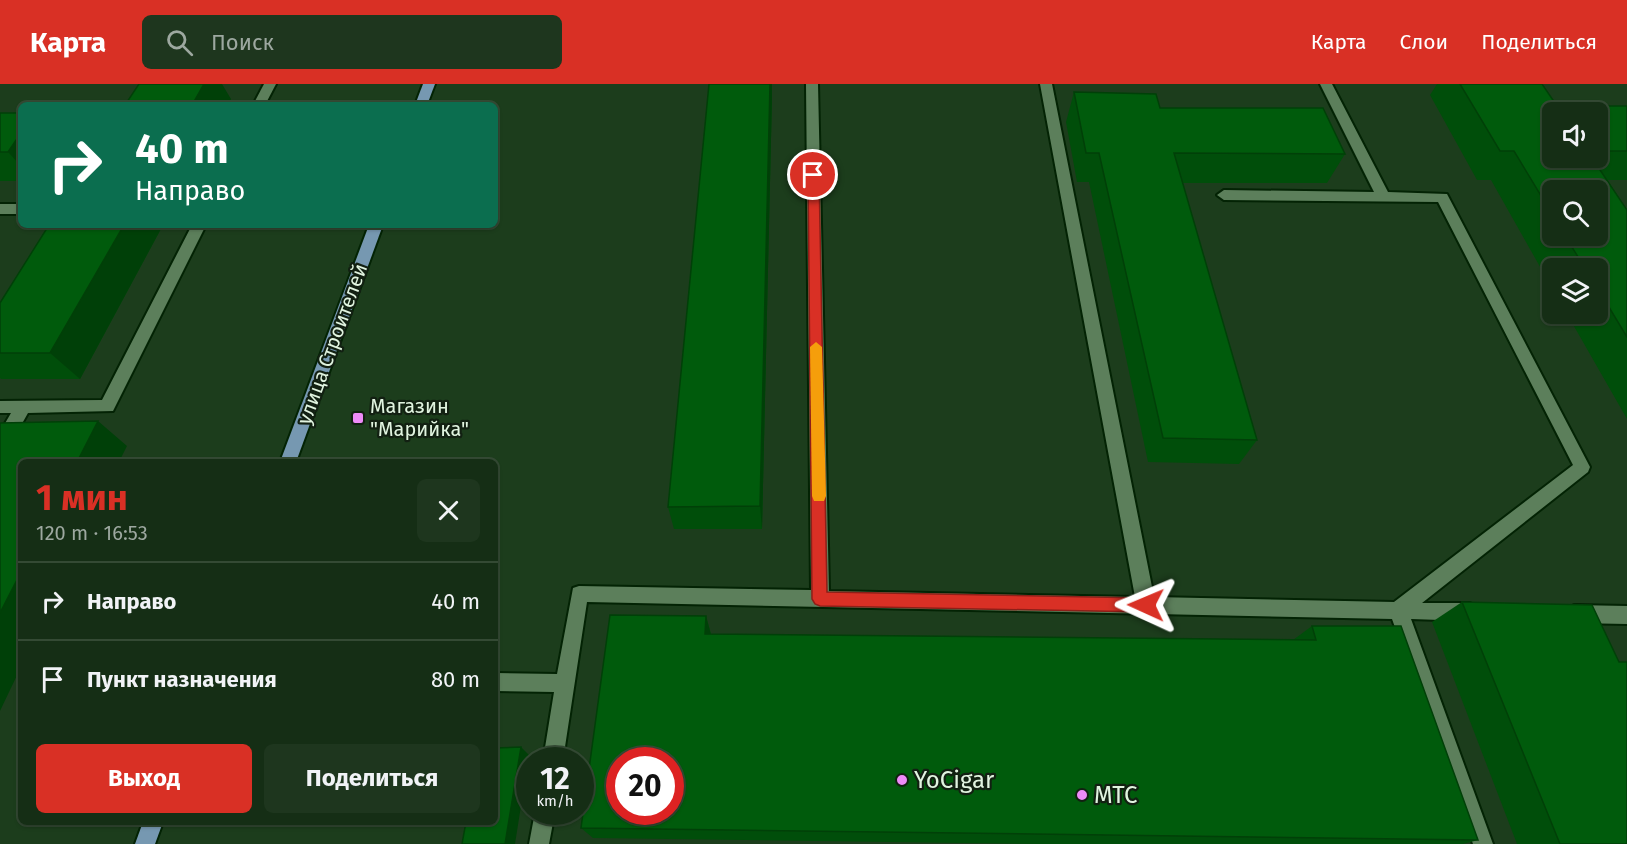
<!DOCTYPE html>
<html lang="ru">
<meta charset="utf-8">
<style>
body{margin:0;font-family:"Fira Sans",sans-serif;background:#1e361e;color:#f1f3f6;height:100vh;display:flex;flex-direction:column;font-size:22px;white-space:nowrap}
*{box-sizing:border-box;margin:0}
p{font-size:20px;color:#9da8a0}
.icon{flex:none;width:33px;height:33px;fill:none;stroke:currentColor;stroke-width:2;stroke-linecap:round;stroke-linejoin:round}
.map{position:relative;flex:1;overflow:hidden}
.side{position:absolute;left:18px;top:375px;width:480px;height:366px;display:flex;flex-direction:column;background:#152e15;border-radius:9px;box-shadow:0 2px 4px #0004,0 0 0 2px #344a34}
.side>*{flex:none}
.banner{position:absolute;left:18px;top:18px;width:480px;height:126px;border-radius:9px;box-shadow:0 2px 4px #0004,0 0 0 2px #344a34;background:#0b6e4f;color:#fff;overflow:hidden}
.tools{position:absolute;left:1542px;top:18px;display:grid;gap:12px}
.tools a{display:grid;place-items:center;width:66px;height:66px;border-radius:9px;background:#152e15;box-shadow:0 2px 4px #0004,0 0 0 2px #344a34;font-size:30px}
.speed{position:absolute;left:516px;top:663px;display:flex;gap:12px;font-size:30px;font-weight:700;text-align:center}
.speed>*{display:grid;place-content:center;width:78px;height:78px;border-radius:50%;background:#152e15;box-shadow:0 2px 4px #0004,0 0 0 2px #344a34;line-height:1}
.speed small{font-size:15px;font-weight:400}
.speed .limit{border:9px solid #d22;background:#fff;color:#111}
.pin{position:absolute;display:grid;place-items:center;width:51px;height:51px;color:#fff;margin:-26px;border:3px solid #fff;border-radius:50%;box-shadow:0 2px 6px #0007}
.me{position:absolute;width:66px;margin:-33px;rotate:271deg;stroke-linejoin:round;filter:drop-shadow(0 0 4px #0008)}
.turn{display:flex;align-items:center;gap:21px;height:126px;padding:0 18px;font-size:27px}
.turn .icon{width:78px;height:78px;stroke-width:2.5}
.turn b{display:block;font-size:42px;line-height:51px}
.round{display:grid;place-items:center;flex:none;width:63px;height:63px;border-radius:9px;background:#1e361e}
.summary{display:flex;align-items:center;justify-content:space-between;height:102px;padding:0 18px}
h1{font-size:36px;font-weight:700;line-height:45px;color:#d93025}
.cta{display:flex;gap:12px;margin-top:auto;padding:12px 18px}
.cta a{flex:1;height:69px;border-radius:9px;background:#d93025;color:#fff;font-size:24px;font-weight:700;line-height:69px;text-align:center}
.cta a+a{background:#1e361e;color:#f1f3f6}
ul{padding:0;list-style:none}
li{display:flex;align-items:center;gap:18px;height:78px;padding:0 18px;border-top:2px solid #344a34}
li div{flex:1}
li b{display:block;font-size:22px}
li em{font-style:normal}
header{display:flex;align-items:center;gap:36px;box-sizing:border-box;height:84px;padding:0 30px;background:#d93025;color:#fff}
header strong{font-size:28px}
nav{display:flex;gap:33px;margin-inline-start:auto;font-size:21px}
.search{width:420px;height:54px;background:#1e361e;display:flex;align-items:center;gap:15px;box-sizing:border-box;padding:0 21px;border-radius:9px;color:#9da8a0;font-size:22px}
.map>svg:first-child{display:block}
</style>
<header>
<strong>Карта</strong>
<div class="search"><svg class="icon" aria-label="search" viewBox="0 0 24 24"><circle cx="10" cy="10" r="6"/><path d="M15 15l6 6"/></svg>Поиск</div>
<nav><a>Карта</a><a>Слои</a><a>Поделиться</a></nav>
</header>
<div class="map">
<svg width="1627" height="760" viewBox="0 0 1627 760">
<rect width="100%" height="100%" fill="#1c3d1c"/>
<g fill="none" stroke-linecap="round" stroke-linejoin="round">
<defs>
<g id="service">
<path d="M264,0H276L265,21H253Z"/>
<path d="M806,0H818L829,507L1135,513L1040,0H1052L1154,513L1394,518L1573,381L1438,118L1224,116L1217,111L1224,106L1374,108L1320,0H1332L1388,108L1447,110L1590,383L1588,388L1422,519H1470L1476,522L1479,528L1476,534L1470,537L1411,535L1493,760H1473L1392,535L587,518L563,676H543L554,608L495,607V589L557,590L573,504L579,502L811,506Z"/>
<rect x="0" y="120" width="21" height="10"/>
<path d="M192,141H206L113,327L28,329L6,368L0,370V348L11,329H0V317L102,316Z"/>
<path d="M1574,521L1627,522V540L1574,539L1568,536L1565,530L1568,524Z"/>
<path d="M535,728H555L549,760H529Z"/>
</g>
<g id="primary">
<path d="M423,0H435L427,21H415Z"/>
<path d="M369,141H383L296,378H280Z"/>
<path d="M143,738H163L155,760H135Z"/>
</g>
</defs>
<use href="#service" stroke="#032304" stroke-width="4"/>
<use href="#primary" stroke="#032304" stroke-width="4"/>
<use href="#service" fill="#5c7f5b" fill-rule="evenodd"/>
<use href="#primary" fill="#7698b1" fill-rule="evenodd"/>
</g>
<g fill="#004e0a" fill-rule="evenodd">
<path d="M1437,0H1460L1557,22H1627V96H1607L1627,126V335L1567,230H1598V184H1552V204L1491,96H1477L1430,11ZM1598,28V74H1552ZM1552,106L1598,152H1552Z"/>
<path d="M1074,8L1160,24L1345,70L1327,99H1182L1257,356L1239,380L1148,378L1089,98H1077L1066,38Z"/>
<path d="M772,12L762,445H674L668,423Z"/>
<rect x="0" y="29" width="21" height="68"/>
<path d="M49,141H163L80,295H1L0,294V219Z"/>
<path d="M1462,518L1619,578L1627,760H1517L1432,538Z"/>
<path d="M706,532L711,550L1293,556L1312,542L1478,756L1463,760H1043L593,754L581,744Z"/>
</g>
<g fill="#004008">
<path d="M204,0H222L231,15L228,21H192Z"/>
<path d="M770,0H772V12L762,445L760,422Z"/>
<path d="M21,49V82L8,68Z"/>
<path d="M124,141H163L80,295L50,269Z"/>
<path d="M98,337L127,362L119,378H77Z"/>
<path d="M21,488V583L0,627V529Z"/>
<path d="M706,532L711,551L705,550Z"/>
<path d="M521,663L529,671L515,760H505Z"/>
</g>
<g fill="#005b0c" stroke="#004008" stroke-width="1.5" fill-rule="evenodd">
<path d="M139,0H204L192,21H125Z"/>
<path d="M709,0H770L760,422L668,423Z"/>
<path d="M1460,0H1542L1557,22H1627V67H1598V28H1552V74H1592L1627,126V253L1598,205V184H1585L1565,152H1598V106H1552V130L1514,67H1500Z"/>
<path d="M1074,8L1156,10L1160,24H1323L1345,70L1174,69L1257,356L1163,354L1099,69H1086Z"/>
<path d="M0,29H21V49L8,68H0Z"/>
<path d="M49,141H124L50,269H0V219Z"/>
<path d="M98,337L77,378H21V488L0,529V339Z"/>
<path d="M1462,518L1592,521L1619,578H1627V760H1560Z"/>
<path d="M610,531L706,532L705,550L1316,556L1312,542H1401L1478,756L581,744ZM620,676H670V728H620Z"/>
<path d="M521,663L505,760H462L466,738H495V664Z"/>
</g>
<path fill="#d93025" stroke="#8d1f18" stroke-width="1.5" d="M813,88L819,91L827,508L1146,514L1151,516L1153,521L1151,526L1146,528L820,522L815,520L812,515L808,91Z"/>
<path fill="#f59e0b" d="M816,258L822,263L826,412L824,417H814L812,412L810,263Z"/>
<g fill="#ee8bf8" stroke="#122012" stroke-width="2">
<rect x="352" y="328" width="12" height="12" rx="3"/>
<circle cx="902" cy="696" r="6"/>
<circle cx="1082" cy="711" r="6"/>
</g>
<g text-anchor="middle" stroke-width="4.5" stroke-linejoin="round" paint-order="stroke">
<g font-size="20" fill="#e1f4e0" stroke="#122012">
<text transform="translate(332 260) rotate(-70)" y="7">улица Строителей</text>
</g>
<g font-size="20" fill="#e1f4e0" stroke="#122012" text-anchor="start">
<text x="370" y="329">Магазин<tspan x="370" dy="23">"Марийка"</tspan></text>
</g>
<g font-size="24" fill="#e1f4e0" stroke="#122012" text-anchor="start">
<text x="914" y="704">YoCigar</text>
<text x="1094" y="719">МТС</text>
</g>
</g>
</svg>
<div class="tools">
<a><svg class="icon" aria-label="sound" viewBox="0 0 24 24"><path d="M4 9h4l5-4v14l-5-4H4zM17 9q2 3 0 6"/></svg></a>
<a><svg class="icon" aria-label="search" viewBox="0 0 24 24"><circle cx="10" cy="10" r="6"/><path d="M15 15l6 6"/></svg></a>
<a><svg class="icon" aria-label="layers" viewBox="0 0 24 24"><path d="M12 4l9 5-9 5-9-5zM3 14l9 5 9-5"/></svg></a>
</div>
<div class="speed"><div>12<small>km/h</small></div><div class="limit">20</div></div>
<div class="pin" style="left:813px;top:91px;background:#d93025"><svg class="icon" aria-label="arrive" viewBox="0 0 24 24"><path d="M6 21V4h12l-3 4 3 4H6"/></svg></div>
<svg class="me" style="left:1146px;top:521px" viewBox="-20 -20 40 40"><path d="M0-17L14 15 0 8-14 15z" fill="#d93025" stroke="#fff" stroke-width="4"/></svg>
<div class="banner">
<div class="turn"><svg class="icon" aria-label="right" viewBox="0 0 24 24"><path d="M7 20v-9h11M14 6l5 5-5 5"/></svg><div><b>40 m</b>Направо</div></div>
</div>
<section class="side">
<div class="summary"><div><h1>1 мин</h1><p>120 m · 16:53</p></div><a class="round"><svg class="icon" aria-label="close" viewBox="0 0 24 24"><path d="M6 6l12 12M18 6L6 18"/></svg></a></div>
<ul>
<li><svg class="icon" aria-label="right" viewBox="0 0 24 24"><path d="M7 20v-9h11M14 6l5 5-5 5"/></svg><div><b>Направо</b></div><em>40 m</em></li>
<li><svg class="icon" aria-label="arrive" viewBox="0 0 24 24"><path d="M6 21V4h12l-3 4 3 4H6"/></svg><div><b>Пункт назначения</b></div><em>80 m</em></li>
</ul>
<div class="cta"><a>Выход</a><a>Поделиться</a></div>
</section>
</div>
